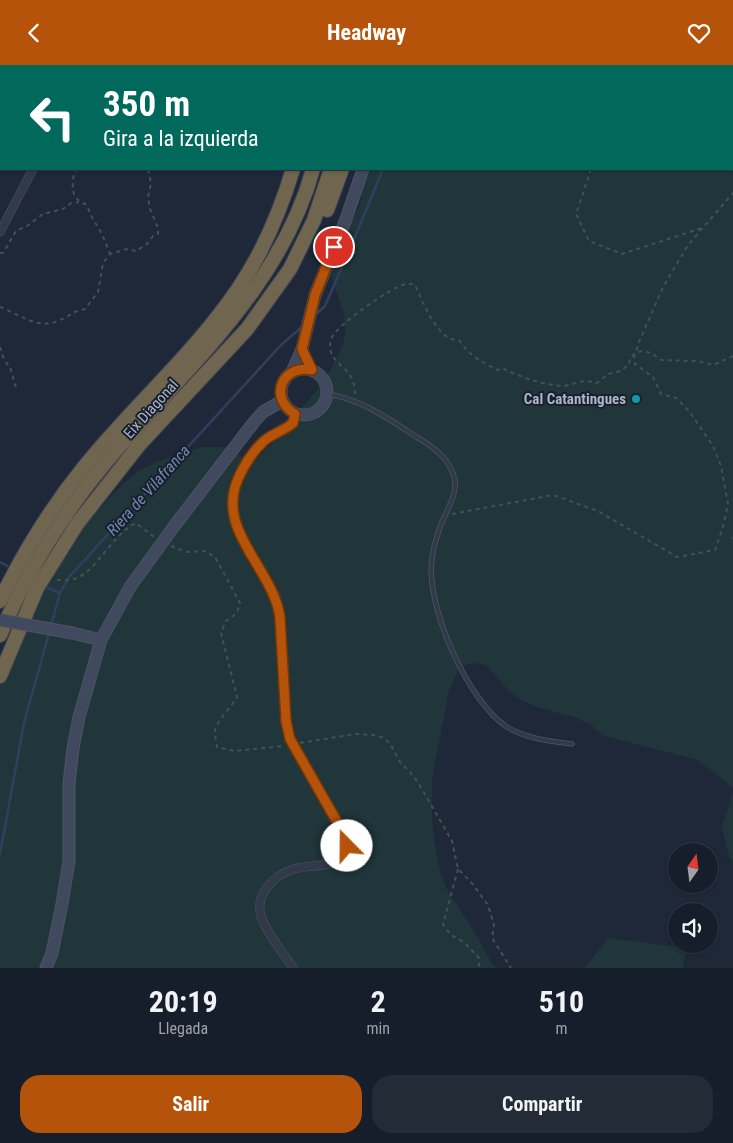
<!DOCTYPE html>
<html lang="es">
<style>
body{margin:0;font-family:"Roboto Condensed",sans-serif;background:#232b37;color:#f1f3f6;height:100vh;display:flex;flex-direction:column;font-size:19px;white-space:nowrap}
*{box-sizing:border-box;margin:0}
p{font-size:16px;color:#9ea2a9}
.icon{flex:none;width:28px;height:28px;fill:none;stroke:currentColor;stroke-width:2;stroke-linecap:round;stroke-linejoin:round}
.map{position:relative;height:903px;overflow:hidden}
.sheet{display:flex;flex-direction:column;background:#161e2b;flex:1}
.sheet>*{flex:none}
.top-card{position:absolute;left:0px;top:0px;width:734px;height:105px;box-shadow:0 1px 4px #0004,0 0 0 1px #353c47;background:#00695c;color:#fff;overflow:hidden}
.needle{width:32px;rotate:14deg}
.fabs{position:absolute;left:668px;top:778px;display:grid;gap:10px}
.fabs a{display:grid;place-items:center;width:50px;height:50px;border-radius:50%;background:#161e2b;box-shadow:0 1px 4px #0004,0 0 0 1px #353c47;font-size:25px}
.pin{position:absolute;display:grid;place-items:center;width:42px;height:42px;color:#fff;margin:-21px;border:2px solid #fff;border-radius:50%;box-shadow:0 1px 5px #0007}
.me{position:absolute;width:55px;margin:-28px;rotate:338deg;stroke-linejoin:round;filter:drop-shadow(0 0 4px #0008)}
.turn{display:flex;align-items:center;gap:18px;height:105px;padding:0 20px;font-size:22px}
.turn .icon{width:65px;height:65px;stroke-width:2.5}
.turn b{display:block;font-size:35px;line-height:42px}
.eta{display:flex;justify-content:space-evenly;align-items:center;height:85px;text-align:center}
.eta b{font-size:30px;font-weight:700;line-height:35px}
.cta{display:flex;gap:10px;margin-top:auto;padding:10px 20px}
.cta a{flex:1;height:58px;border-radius:20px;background:#b45309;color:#fff;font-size:20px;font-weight:700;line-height:58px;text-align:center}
.cta a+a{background:#232b37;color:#f1f3f6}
header{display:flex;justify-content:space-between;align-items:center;height:65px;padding:0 20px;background:#b45309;color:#fff;font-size:22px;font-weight:700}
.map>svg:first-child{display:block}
</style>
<header><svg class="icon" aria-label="back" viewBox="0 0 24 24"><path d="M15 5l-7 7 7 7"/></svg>Headway<svg class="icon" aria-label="heart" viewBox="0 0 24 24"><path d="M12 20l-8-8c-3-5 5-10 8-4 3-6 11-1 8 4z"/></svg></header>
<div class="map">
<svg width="733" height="903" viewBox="0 0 733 903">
<rect width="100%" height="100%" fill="#1e2839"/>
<g fill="#20363a">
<path d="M130,0H243L129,1Z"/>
<path d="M390,0H733V723L698,695L604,671L590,659L574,652L537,642L519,634L509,626L486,600L472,598L465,600L459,603L449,626L432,714V754L437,794L442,813L448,826L480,876V875C483,885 489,890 492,900L498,903H0V594L69,479L95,448L123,419L139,406L157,397L202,382H229L235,385L245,396L250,397L255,395L271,380L316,326L332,303L343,280L345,268L344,249L331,210L346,170L360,139L367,104H732V1H389Z"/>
<path d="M733,728V796L729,791L722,762Z"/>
<path d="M608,873L686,883L683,903H585Z"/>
</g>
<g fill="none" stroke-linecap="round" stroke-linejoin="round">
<g stroke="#2e4060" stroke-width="2.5">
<path d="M411,1V0"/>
<path d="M314,251L325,241L355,172L383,104"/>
<path d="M732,473H733"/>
<path d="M0,497L7,501"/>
<path d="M48,523L60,528"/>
<path d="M51,560L60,528L69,512L281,280L303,261"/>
<path d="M0,789L24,658L49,568"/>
</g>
<defs>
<path id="lane" d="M327,329C358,333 386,352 412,369C421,375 433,381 440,389C447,395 453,406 455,415C457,432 444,449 439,465C436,474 433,484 432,494C425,540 468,637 507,662C527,674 550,676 572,679"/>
<g id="street">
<path d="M88,1L89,0"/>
<path d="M0,58L1,59"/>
<path d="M0,167L33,104"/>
<path d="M293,903C283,887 269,872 262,854C253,831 273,810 294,804C314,798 344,807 347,777L289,674L286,656L278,539C260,497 217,459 240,410C245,398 254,385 264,376C273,368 284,365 293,358L295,349"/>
</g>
<g id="secondary">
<path d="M382,1V0"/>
<circle cx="304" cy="327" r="23"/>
<path d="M292,307L302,284L315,230L346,154L363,104"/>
<path d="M72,568L101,575"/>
<path d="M46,903L52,888L62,839L69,796V719L73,683L79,652L101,575L130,522L175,460L254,357L263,347L282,336"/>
</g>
<g id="highway">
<path d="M307,1V0"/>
<path d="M328,1V0"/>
<path d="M346,1V0"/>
<path d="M367,1L368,0"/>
<path d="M327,145L342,104"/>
<path d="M0,536C23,488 51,443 84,402C133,341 194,289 238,224C263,187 280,147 293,104"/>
<path d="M0,570C29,501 69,439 118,383C193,296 282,218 313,104"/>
<path d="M0,611L37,523L77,459L139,380L247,264L290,204L314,155L331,104"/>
</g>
</defs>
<use href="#lane" stroke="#4c5564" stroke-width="5.5"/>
<use href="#street" stroke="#4c5564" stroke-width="9"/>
<use href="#secondary" stroke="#4c5564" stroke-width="13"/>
<use href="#highway" stroke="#3a4251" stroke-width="16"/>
<g stroke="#3e5358" stroke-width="2" stroke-dasharray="4 4" stroke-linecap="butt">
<path d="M686,1L688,0"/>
<path d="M78,104L74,107C72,124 70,133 87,140L90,149L102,169L110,189"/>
<path d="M591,104L576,149L589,176L622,189L702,163"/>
<path d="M0,188H3L16,166L27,161L43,149L63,144L71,138L79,137"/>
<path d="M0,242C19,249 39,266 60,255C72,250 71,247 85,244L98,227L103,198L110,189L127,184L136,186L147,179L153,171L158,169V163L150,144L148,132L151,118L148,104"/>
<path d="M0,282L4,295L10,302L16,322"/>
<path d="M355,329C355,322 353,313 348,308C342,299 332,296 330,283C330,279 330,276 332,272C339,259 393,220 407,219C410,219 412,219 415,220C422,235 433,264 449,273C452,275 456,274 460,276C468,290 483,298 498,305L502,303C520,312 543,320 563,321C568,321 580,316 586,316C590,316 593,318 597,318L608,309L621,306L629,299L630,293L635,288L642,286L651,288L661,295L697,296L713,300L733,291"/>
<path d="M452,449L553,430L598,446L677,492L715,485L723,462L728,439L721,401L713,381L689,346L676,333L661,329L653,312L635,299L634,292L639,277L663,222L688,180L733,128"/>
<path d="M171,481L186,487L205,486L215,492L240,538L237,548L226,556L221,568L237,632C232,642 216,656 215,666C215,671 216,677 217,682L235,686L283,681"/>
<path d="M57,515C62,515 69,515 74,514C96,508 112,469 136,458L154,472"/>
<path d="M300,678L355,669L374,670L384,673L391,680L400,697L410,707L419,719L452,776L458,804L471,817L488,840L494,860L492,873L511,903"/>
<path d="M458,804L443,860L451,870L465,878L479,893V903"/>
</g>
<use href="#lane" stroke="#323a4a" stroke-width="4"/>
<use href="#street" stroke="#323a4a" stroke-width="8"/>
<use href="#secondary" stroke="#40495d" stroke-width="11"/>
<use href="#highway" stroke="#70654e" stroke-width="14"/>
<defs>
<path id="secondary-bridge" d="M0,555L72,568"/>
</defs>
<use href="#secondary-bridge" stroke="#4c5564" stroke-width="13" stroke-linecap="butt"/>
<use href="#secondary-bridge" stroke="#40495d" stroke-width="11"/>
</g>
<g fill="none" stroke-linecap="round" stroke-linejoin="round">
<defs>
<path id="route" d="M334,182L315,230L302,284L312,305C282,299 268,333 295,349L293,358C284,366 273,368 264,376C253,386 244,400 238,414C215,466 274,504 280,553L286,656L290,674L344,769L347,777V781"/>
</defs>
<use href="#route" stroke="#753606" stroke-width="12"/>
<use href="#route" stroke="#b45309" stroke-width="9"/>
</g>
<circle fill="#0f9aa8" stroke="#18202e" stroke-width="2" cx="636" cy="334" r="5"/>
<g text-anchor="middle" stroke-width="4" stroke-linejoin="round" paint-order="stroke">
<g font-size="15" font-weight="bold" fill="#acb5c6" stroke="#18202e" text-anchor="end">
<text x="626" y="339">Cal Catantingues</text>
</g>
<g font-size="15" fill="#acb5c6" stroke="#18202e">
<text transform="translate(151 344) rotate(-48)" y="5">Eix Diagonal</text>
</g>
<g font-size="16" font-style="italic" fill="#7189b2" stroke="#18202e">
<text transform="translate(148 425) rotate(-48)" y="6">Riera de Vilafranca</text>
</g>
</g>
</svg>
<div class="fabs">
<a><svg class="needle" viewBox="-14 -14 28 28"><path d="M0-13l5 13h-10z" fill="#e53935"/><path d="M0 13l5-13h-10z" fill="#9ea2a9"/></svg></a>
<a><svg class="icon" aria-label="sound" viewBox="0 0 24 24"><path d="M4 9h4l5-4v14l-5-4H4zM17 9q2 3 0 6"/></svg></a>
</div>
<div class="pin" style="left:334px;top:182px;background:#d93025"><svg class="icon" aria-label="arrive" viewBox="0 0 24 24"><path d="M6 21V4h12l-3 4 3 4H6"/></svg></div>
<svg class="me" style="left:347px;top:781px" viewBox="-20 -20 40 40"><circle r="19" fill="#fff"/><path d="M0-13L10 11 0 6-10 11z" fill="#b45309"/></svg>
<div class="top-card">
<div class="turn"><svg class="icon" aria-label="left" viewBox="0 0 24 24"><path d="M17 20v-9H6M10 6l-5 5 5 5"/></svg><div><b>350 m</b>Gira a la izquierda</div></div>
</div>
</div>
<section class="sheet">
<div class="eta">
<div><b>20:19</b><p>Llegada</p></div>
<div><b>2</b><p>min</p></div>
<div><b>510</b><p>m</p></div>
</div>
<div class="cta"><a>Salir</a><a>Compartir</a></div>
</section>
